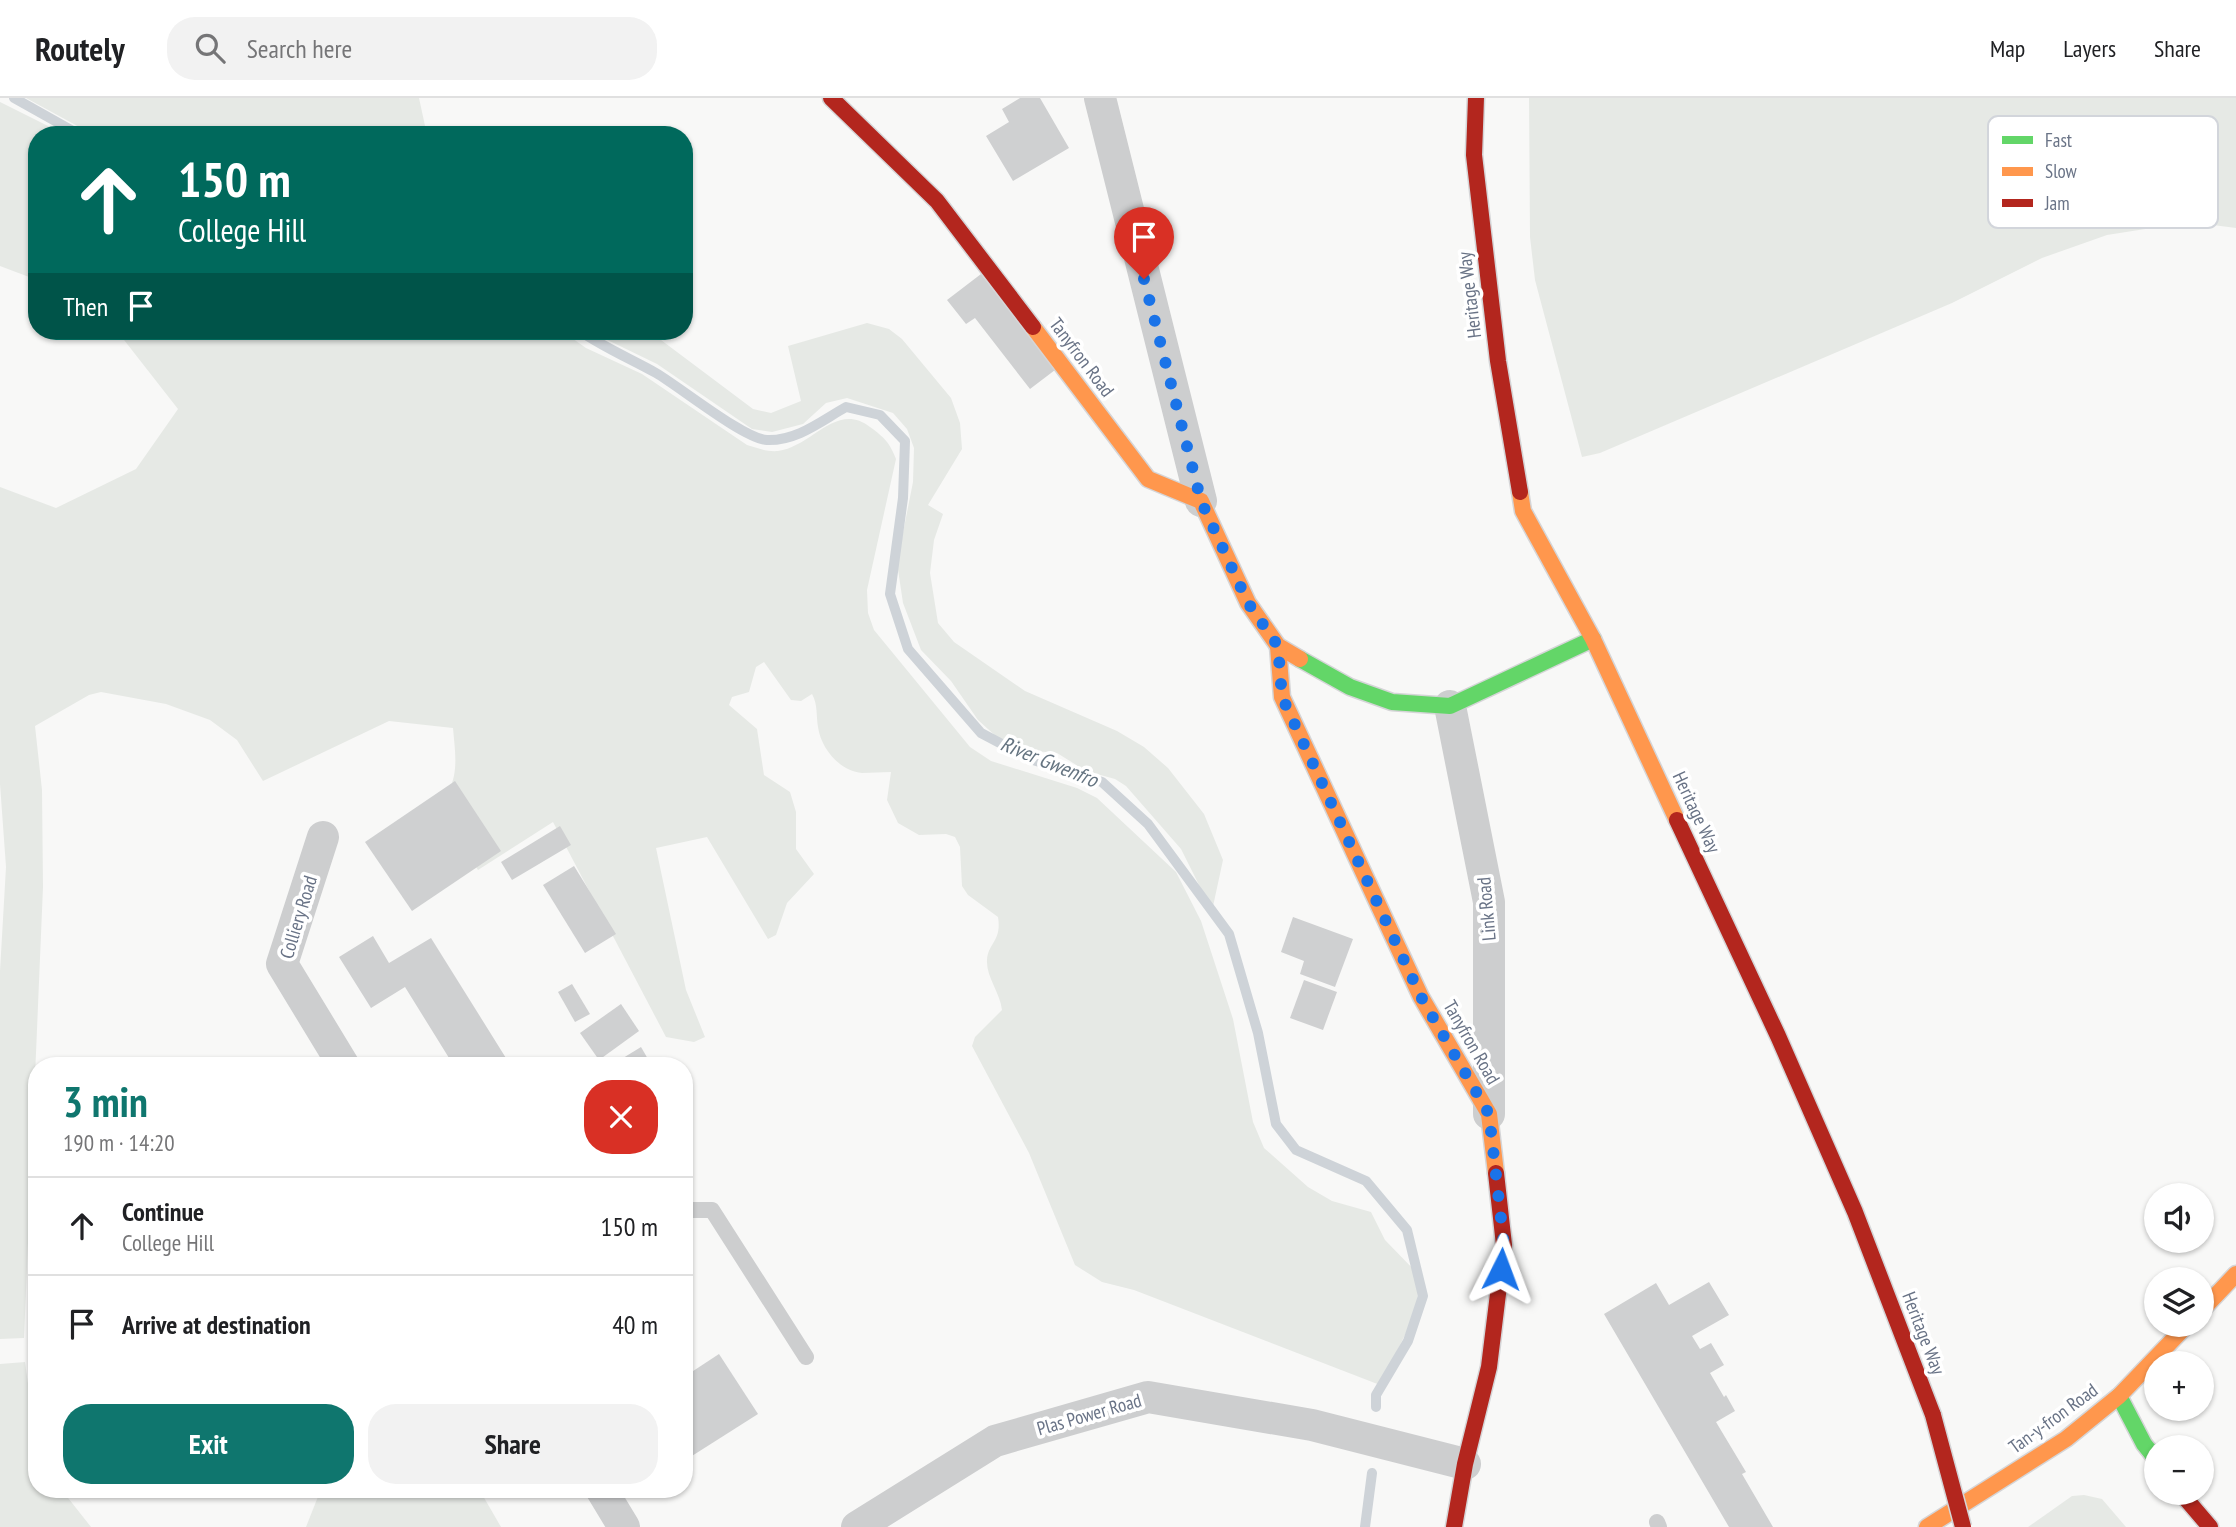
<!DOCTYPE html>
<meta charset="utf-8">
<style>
body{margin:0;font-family:"PT Sans Narrow",sans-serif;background:#f2f2f2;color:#202124;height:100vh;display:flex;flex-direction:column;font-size:26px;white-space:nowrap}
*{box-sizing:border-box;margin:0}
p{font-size:23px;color:#757577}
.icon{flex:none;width:38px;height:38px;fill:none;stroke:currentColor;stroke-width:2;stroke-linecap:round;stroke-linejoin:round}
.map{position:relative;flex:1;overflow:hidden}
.sheet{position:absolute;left:28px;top:959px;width:665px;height:441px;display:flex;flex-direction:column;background:#fff;border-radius:28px;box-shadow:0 2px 5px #0004}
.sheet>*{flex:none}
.hud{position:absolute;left:28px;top:28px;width:665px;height:214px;border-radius:28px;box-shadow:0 2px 5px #0004;background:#00695c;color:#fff;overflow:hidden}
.fabs{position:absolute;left:2144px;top:1085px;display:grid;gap:14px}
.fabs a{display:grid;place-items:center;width:70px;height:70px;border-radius:50%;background:#fff;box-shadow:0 2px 5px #0004;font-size:35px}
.pin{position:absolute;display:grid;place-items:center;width:60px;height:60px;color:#fff;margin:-72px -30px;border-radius:50% 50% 50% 0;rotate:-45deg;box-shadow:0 0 7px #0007}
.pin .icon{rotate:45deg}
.me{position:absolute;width:77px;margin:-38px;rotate:3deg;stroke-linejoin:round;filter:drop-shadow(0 0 5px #0008)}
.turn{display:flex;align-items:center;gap:24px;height:147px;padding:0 35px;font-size:32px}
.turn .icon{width:91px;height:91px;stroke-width:2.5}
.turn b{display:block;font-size:49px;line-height:60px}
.then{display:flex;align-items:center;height:66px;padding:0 35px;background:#0003;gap:14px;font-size:26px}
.round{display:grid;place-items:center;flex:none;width:74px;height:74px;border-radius:28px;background:#f2f2f2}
.headline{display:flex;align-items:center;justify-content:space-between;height:119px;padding:0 35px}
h1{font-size:42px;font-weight:800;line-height:52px;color:#0f766e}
.action{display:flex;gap:14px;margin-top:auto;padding:14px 35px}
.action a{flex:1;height:80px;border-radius:28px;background:#0f766e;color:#fff;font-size:28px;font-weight:800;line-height:80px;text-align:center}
.action a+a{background:#f2f2f2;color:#202124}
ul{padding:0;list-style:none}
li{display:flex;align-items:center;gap:21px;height:98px;padding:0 35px;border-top:2px solid #e0e0e0}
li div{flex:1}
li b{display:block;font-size:26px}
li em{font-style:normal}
header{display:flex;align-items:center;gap:42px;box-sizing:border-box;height:98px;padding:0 35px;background:#fff;border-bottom:2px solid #e0e0e0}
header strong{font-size:33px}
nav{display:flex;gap:38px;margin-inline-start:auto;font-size:24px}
.search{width:490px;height:63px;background:#f2f2f2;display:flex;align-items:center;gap:18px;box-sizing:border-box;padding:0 24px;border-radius:28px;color:#757577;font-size:26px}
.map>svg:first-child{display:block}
</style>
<header>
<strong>Routely</strong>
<div class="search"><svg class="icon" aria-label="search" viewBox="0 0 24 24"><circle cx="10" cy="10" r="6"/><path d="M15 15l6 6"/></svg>Search here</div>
<nav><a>Map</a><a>Layers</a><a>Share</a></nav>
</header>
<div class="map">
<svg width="2236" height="1429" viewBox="0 0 2236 1429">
<rect width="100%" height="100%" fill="#f8f8f7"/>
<g fill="#e6e9e5">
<path d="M26,0H419L427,37H94Z"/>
<path d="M1529,0H2236V130L2213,127L2158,129L2107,137L2042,160L1952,205L1600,355L1582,359L1535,182L1530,139Z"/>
<path d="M0,4L66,37H37V182L0,168Z"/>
<path d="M867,225L889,231L902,241L951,300L960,325L962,351L928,407L943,416L934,442L930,475L938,525L954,544L1025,593L1117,633L1144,649L1168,670L1204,716L1223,762L1212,813L1181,751L1126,688L1115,681L1086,673L1057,655L1023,652L999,641L978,622L951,583L921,552L903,505L897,465L913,384L914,350L907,331L893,315L847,300L826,305L803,326L772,334L752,331L657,266L589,233H645L653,236L753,311L771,315L801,303L788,248Z"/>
<path d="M117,233H562L586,250L642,276L747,347C757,350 767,354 778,353C812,349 836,303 870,329C884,339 890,345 896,361L867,492L868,515L874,532L970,649L991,663L1077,690L1097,700L1176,774L1201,823L1233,921L1253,1024L1264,1050L1308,1089L1332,1103L1371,1114L1385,1142L1419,1177L1417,1213L1380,1287L1134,1192L1102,1184L1075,1167L1029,1055L972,948L975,939L1002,912C1000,894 986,879 987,862C988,845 1002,843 998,819L968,797L962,788L960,749L955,739L946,736L919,737L898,725L887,702L891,674C881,674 872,675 862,675C840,673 821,651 818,629C816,617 818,607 812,596L801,603L791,602L764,564L756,569L749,594L732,599L729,607L757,631L764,677L790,694L796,714V751L814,776L787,805L776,837L768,841L707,739L656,750L686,892L705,939L694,944L666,939L553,724L478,772L436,704C462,689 455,655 453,630L389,623L263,683L237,642L210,622L166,606L101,594L89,597L35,628L42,692L43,789L24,1240L0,1241V873L6,769L0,686V389L56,410L136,371L178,311Z"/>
<path d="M25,1264L32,1314L37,1331V1391H61L91,1429H0V1266Z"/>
<path d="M321,1391H479L501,1429H306Z"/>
<path d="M2084,1397L2102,1401L2126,1429H2028L2072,1398Z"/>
</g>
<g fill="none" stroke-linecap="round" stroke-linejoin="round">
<g stroke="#ced3d8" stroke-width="10">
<path d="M14,0L80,37"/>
<path d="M580,233C605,250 631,261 656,275C680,289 744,341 767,342C797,343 821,323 846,309L880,317L905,343L903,400L890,496L908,551L981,635L1030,661L1102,684L1148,726L1229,836L1258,935L1276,1026L1296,1052L1366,1083L1407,1132L1423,1198L1408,1243L1376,1297V1309"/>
<path d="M1365,1429L1372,1375"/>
</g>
</g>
<g fill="#cfd0d1">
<path d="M1020,0H1040L1069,50L1013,83L986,38L1009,24L1002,11Z"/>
<path d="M981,176L1055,272L1030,291L975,220L966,226L947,202Z"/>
<path d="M455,683L501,753L412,813L365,744Z"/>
<path d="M560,728L571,747L512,782L501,764Z"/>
<path d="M574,768L616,836L585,855L543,787Z"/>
<path d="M1293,819L1353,841L1335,889L1300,876L1304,863L1281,854Z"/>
<path d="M373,838L389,865L431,840L511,968H454L405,889L371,910L339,859Z"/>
<path d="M1304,882L1337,894L1323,932L1290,920Z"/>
<path d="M572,886L590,916L575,924L558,894Z"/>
<path d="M621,906L639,933L599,962L580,935Z"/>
<path d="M641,949L652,968H610Z"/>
<path d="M1709,1184L1729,1217L1692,1238L1700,1251L1711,1245L1724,1267L1710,1275L1724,1299L1726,1297L1735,1313L1716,1324L1746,1374L1742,1376L1773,1429H1729L1604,1216L1656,1185L1669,1207Z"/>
<path d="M719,1256L758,1316L684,1363V1279Z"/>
</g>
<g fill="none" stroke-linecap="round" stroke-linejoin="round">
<defs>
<g id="fast">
<path d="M1300,561L1350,589L1392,604L1450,608L1593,541"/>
<path d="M2119,1298L2144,1346L2156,1361"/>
</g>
<g id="slow">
<path d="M1033,229L1148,381L1201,403L1248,505L1278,548L1300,561"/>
<path d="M1520,394L1523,413L1593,541L1677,722"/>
<path d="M1278,548L1282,599L1421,899L1489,1016L1496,1075"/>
<path d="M2202,1212L2236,1176"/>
<path d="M1927,1429L2066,1341L2119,1298L2187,1227"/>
</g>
<g id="jam">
<path d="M831,0L937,103L1033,229"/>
<path d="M1476,0L1474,57L1498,263L1520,394"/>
<path d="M1677,722L1778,938L1855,1114L1933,1317"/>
<path d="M2181,1395L2210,1429"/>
<path d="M1454,1429L1465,1366L1489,1269L1504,1147L1496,1075"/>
</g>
</defs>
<use href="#fast" stroke="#d5d5d7" stroke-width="19"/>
<use href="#slow" stroke="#d5d5d7" stroke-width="19"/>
<use href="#jam" stroke="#d5d5d7" stroke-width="19"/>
<g stroke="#cdcecf" stroke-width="16">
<path d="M684,1112H712L806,1259"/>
<path d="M1657,1424L1659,1429"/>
</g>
<g stroke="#cdcecf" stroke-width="32">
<path d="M1100,0L1201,403"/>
<path d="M1450,608L1489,804V1016"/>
<path d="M323,739L282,866L344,968"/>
<path d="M601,1391L624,1429"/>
<path d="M857,1429L995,1343L1148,1299L1312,1327L1465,1366"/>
</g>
<use href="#fast" stroke="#63d668" stroke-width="16"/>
<use href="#slow" stroke="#ff974d" stroke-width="16"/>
<use href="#jam" stroke="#b3261e" stroke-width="16"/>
<defs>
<path id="jam-bridge" d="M1933,1317L1963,1429"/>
</defs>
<use href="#jam-bridge" stroke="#d5d5d7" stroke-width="19" stroke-linecap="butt"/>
<use href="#jam-bridge" stroke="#b3261e" stroke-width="16"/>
</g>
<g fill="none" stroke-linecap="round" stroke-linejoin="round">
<path stroke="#1a73e8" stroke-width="12" stroke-dasharray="0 21.6" d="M1144,181L1201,403L1248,505L1278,548L1282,599L1421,899L1489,1016L1504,1147L1501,1171"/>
</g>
<g text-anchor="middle" stroke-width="7" stroke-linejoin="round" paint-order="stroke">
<g font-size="19" fill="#697386" stroke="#fff">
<text transform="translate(1469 197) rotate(-97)" y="7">Heritage Way</text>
<text transform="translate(1082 259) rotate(53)" y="7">Tanyfron Road</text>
<text transform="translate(1697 714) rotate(65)" y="7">Heritage Way</text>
<text transform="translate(1486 811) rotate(-95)" y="7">Link Road</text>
<text transform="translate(298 819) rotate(-73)" y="7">Colliery Road</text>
<text transform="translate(1472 944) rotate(60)" y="7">Tanyfron Road</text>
<text transform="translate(1924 1235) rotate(69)" y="7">Heritage Way</text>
<text transform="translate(1089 1316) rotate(-16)" y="7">Plas Power Road</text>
<text transform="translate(2053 1320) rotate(-36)" y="7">Tan-y-fron Road</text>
</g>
<g font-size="21" font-style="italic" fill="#657481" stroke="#fff">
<text transform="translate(1049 664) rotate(22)" y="7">River Gwenfro</text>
</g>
</g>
<rect x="1988" y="18" width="230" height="112" rx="10" fill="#fff" stroke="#d2d5db" stroke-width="2"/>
<rect x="2002" y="38" width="31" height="8" fill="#63d668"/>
<rect x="2002" y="69" width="31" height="9" fill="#ff974d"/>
<rect x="2002" y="101" width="31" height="8" fill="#b3261e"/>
<g font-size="19" fill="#697386">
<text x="2045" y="49">Fast</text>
<text x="2045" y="80">Slow</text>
<text x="2045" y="112">Jam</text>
</g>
</svg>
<div class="fabs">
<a><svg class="icon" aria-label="sound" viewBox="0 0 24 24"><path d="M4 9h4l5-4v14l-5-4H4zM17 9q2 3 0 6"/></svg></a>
<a><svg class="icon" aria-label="layers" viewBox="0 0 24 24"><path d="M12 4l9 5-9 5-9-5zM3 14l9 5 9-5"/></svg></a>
<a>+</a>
<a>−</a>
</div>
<div class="pin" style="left:1144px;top:181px;background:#d93025"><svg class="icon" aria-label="arrive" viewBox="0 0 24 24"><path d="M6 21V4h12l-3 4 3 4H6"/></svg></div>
<svg class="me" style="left:1501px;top:1171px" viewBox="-20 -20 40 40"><path d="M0-17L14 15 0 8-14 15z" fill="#1a73e8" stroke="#fff" stroke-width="4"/></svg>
<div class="hud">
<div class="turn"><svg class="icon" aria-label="ahead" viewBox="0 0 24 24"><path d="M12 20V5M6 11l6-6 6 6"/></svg><div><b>150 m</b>College Hill</div></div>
<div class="then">Then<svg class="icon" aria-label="arrive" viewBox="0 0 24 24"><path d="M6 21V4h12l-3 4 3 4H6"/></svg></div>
</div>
<section class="sheet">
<div class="headline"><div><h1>3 min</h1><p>190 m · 14:20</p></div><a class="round" style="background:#d93025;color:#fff"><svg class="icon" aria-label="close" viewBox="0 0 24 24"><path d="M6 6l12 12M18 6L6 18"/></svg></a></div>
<ul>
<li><svg class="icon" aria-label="ahead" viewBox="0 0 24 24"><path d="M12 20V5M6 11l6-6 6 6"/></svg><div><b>Continue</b><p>College Hill</p></div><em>150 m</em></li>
<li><svg class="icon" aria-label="arrive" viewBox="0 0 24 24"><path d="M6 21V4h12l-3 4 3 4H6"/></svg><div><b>Arrive at destination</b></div><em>40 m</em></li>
</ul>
<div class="action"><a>Exit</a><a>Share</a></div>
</section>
</div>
